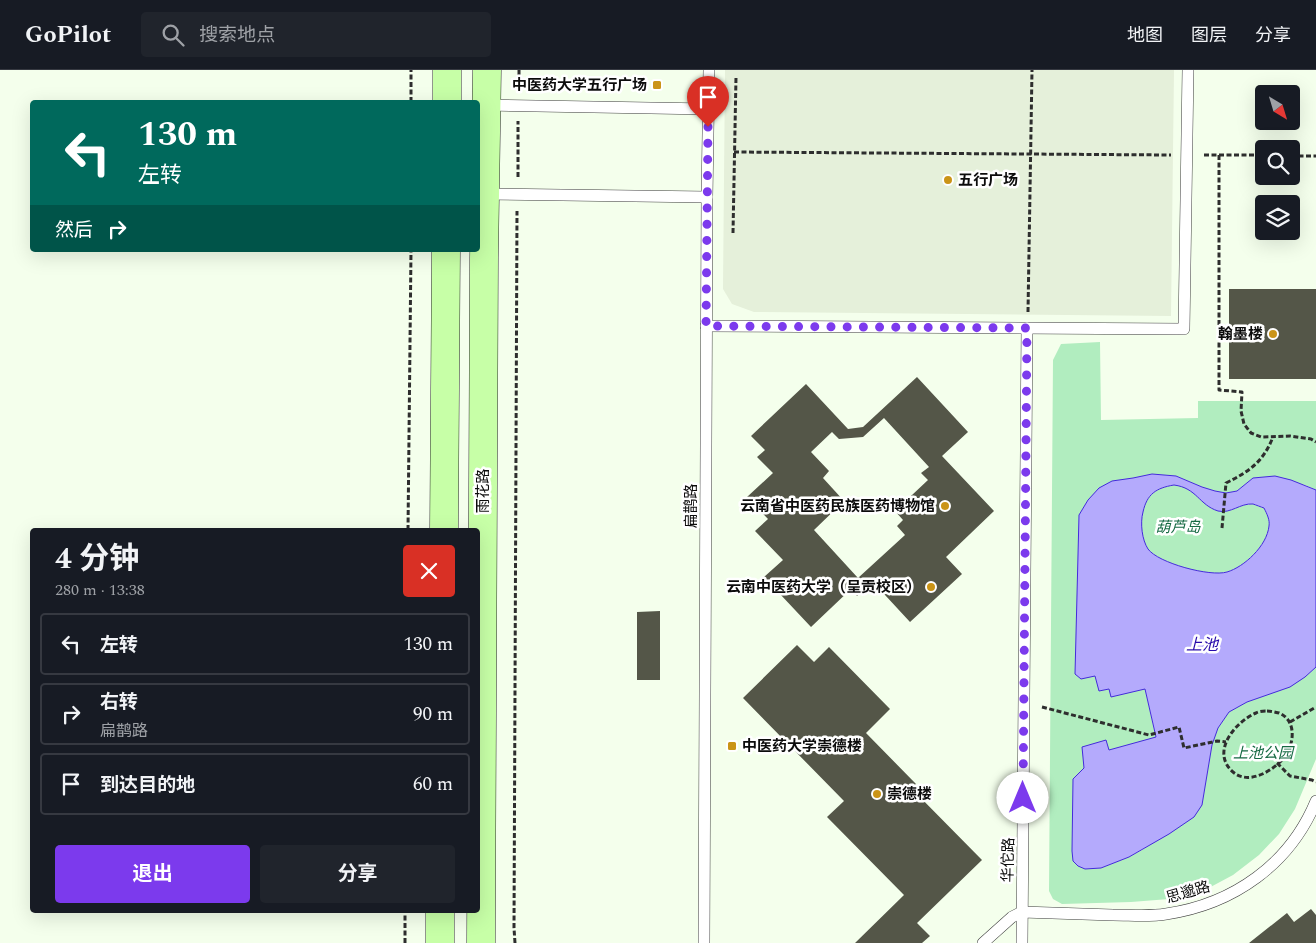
<!DOCTYPE html>
<html lang="zh">
<meta charset="utf-8">
<style>
body{margin:0;font-family:Spectral,"Noto Sans SC",serif;background:#20242c;color:#f1f3f6;height:100vh;display:flex;flex-direction:column;font-size:19px;white-space:nowrap}
*{box-sizing:border-box;margin:0}
p{font-size:16px;color:#9ea1a6}
.icon{flex:none;width:28px;height:28px;fill:none;stroke:currentColor;stroke-width:2;stroke-linecap:round;stroke-linejoin:round}
.map{position:relative;flex:1;overflow:hidden}
.panel{position:absolute;left:30px;top:458px;width:450px;height:385px;display:flex;flex-direction:column;background:#171b24;border-radius:5px;box-shadow:0 5px 20px #0002}
.panel>*{flex:none}
.hud{position:absolute;left:30px;top:30px;width:450px;height:152px;border-radius:5px;box-shadow:0 5px 20px #0002;background:#00695c;color:#fff;overflow:hidden}
.needle{width:32px;rotate:142deg}
.tools{position:absolute;left:1255px;top:15px;display:grid;gap:10px}
.tools a{display:grid;place-items:center;width:45px;height:45px;border-radius:5px;background:#171b24;box-shadow:0 5px 20px #0002;font-size:25px}
.pin{position:absolute;display:grid;place-items:center;width:42px;height:42px;color:#fff;margin:-51px -21px;border-radius:50% 50% 50% 0;rotate:-45deg;box-shadow:0 0 5px #0007}
.pin .icon{rotate:45deg}
.me{position:absolute;width:55px;margin:-28px;rotate:0deg;stroke-linejoin:round;filter:drop-shadow(0 0 4px #0008)}
.turn{display:flex;align-items:center;gap:18px;height:105px;padding:0 25px;font-size:22px}
.turn .icon{width:65px;height:65px;stroke-width:2.5}
.turn b{display:block;font-size:35px;line-height:42px}
.then{display:flex;align-items:center;height:48px;padding:0 25px;background:#0003;gap:10px;font-size:19px}
.round{display:grid;place-items:center;flex:none;width:52px;height:52px;border-radius:5px;background:#20242c}
.head{display:flex;align-items:center;justify-content:space-between;height:85px;padding:0 25px}
h1{font-size:30px;font-weight:700;line-height:38px}
.button{display:flex;gap:10px;margin-top:auto;padding:10px 25px}
.button a{flex:1;height:58px;border-radius:5px;background:#7c3aed;color:#fff;font-size:20px;font-weight:700;line-height:58px;text-align:center}
.button a+a{background:#20242c;color:#f1f3f6}
ul{padding:0;list-style:none}
li{display:flex;align-items:center;gap:15px;height:62px;margin:0 10px 8px;padding:0 15px;border:2px solid #363941;border-radius:5px}
li div{flex:1}
li b{display:block;font-size:19px}
li em{font-style:normal}
header{display:flex;align-items:center;gap:30px;box-sizing:border-box;height:70px;padding:0 25px;background:#171b24;border-bottom:1px solid #363941}
header strong{font-size:24px}
nav{display:flex;gap:28px;margin-inline-start:auto;font-size:18px}
.search{width:350px;height:45px;background:#20242c;display:flex;align-items:center;gap:12px;box-sizing:border-box;padding:0 18px;border-radius:5px;color:#9ea1a6;font-size:19px}
.map>svg:first-child{display:block}
</style>
<header>
<strong>GoPilot</strong>
<div class="search"><svg class="icon" aria-label="search" viewBox="0 0 24 24"><circle cx="10" cy="10" r="6"/><path d="M15 15l6 6"/></svg>搜索地点</div>
<nav><a>地图</a><a>图层</a><a>分享</a></nav>
</header>
<div class="map">
<svg width="1316" height="873" viewBox="0 0 1316 873">
<rect width="100%" height="100%" fill="#f4ffec"/>
<g fill="#b1edbf">
<path d="M1100,272L1101,350L1198,348V331H1316V420L1305,415L1253,408L1237,421L1226,423L1215,421L1202,417L1176,406L1152,404L1133,408L1088,430L1079,445L1075,604L1095,606L1109,619H1145L1156,668L1109,680L1084,698L1073,709L1072,781L1085,799L1101,798L1129,787L1142,780L1155,771L1202,735L1212,675L1218,658L1229,642L1247,632L1264,626L1305,607L1316,597V689L1295,739L1279,764L1259,785L1233,805L1205,820L1169,829L1131,832L1062,834L1053,829L1049,821L1053,290L1061,274Z"/>
<path d="M1174,415L1184,416L1192,421L1203,432L1228,441L1244,435L1253,434L1264,438C1267,444 1270,450 1269,456C1267,476 1244,497 1227,502C1210,507 1158,493 1148,479C1142,470 1140,453 1143,442C1147,424 1156,418 1174,415Z"/>
</g>
<path fill="#e5f0da" d="M725,0H1174L1171,246L754,242L732,234L723,219Z"/>
<path fill="#b4aafc" stroke="#432adb" fill-rule="evenodd" d="M1152,404L1176,406L1202,417L1215,421L1226,423L1237,421L1253,408L1275,406L1291,410L1316,420V597L1305,607L1290,617L1247,632L1229,642L1218,658L1212,675L1202,735L1194,747L1169,764L1129,787L1101,798L1085,799L1078,796L1073,791L1072,781L1073,709L1084,698L1082,677L1106,670L1109,680L1156,667L1145,619L1111,627L1109,619L1099,621L1095,606L1081,609L1075,604L1079,445L1088,430L1099,418L1112,411L1133,408ZM1174,415C1197,418 1199,435 1218,441C1231,444 1240,433 1253,434C1256,435 1261,437 1264,438C1267,444 1270,450 1269,456C1267,476 1244,497 1227,502C1210,507 1158,493 1148,479C1142,470 1140,453 1143,442C1147,424 1156,418 1174,415Z"/>
<g fill="#545648" fill-rule="evenodd">
<rect x="1229" y="219" width="87" height="90"/>
<path d="M917,307L968,362L942,386L994,441L946,487L962,504L910,552L873,512L857,526L851,519L811,557L764,507L783,490L755,461L768,449L747,427L773,403L757,387L765,380L751,366L806,314L848,359L863,357ZM884,348L929,397L921,403L928,410L895,441L903,450L897,456L905,465L858,508L814,460L844,431L823,408L829,401L811,382L832,362L839,369L863,367Z"/>
<path d="M660,541V610H637V542Z"/>
<path d="M797,575L814,592L829,577L890,639L866,663L916,714L911,718L982,790L917,853L930,866L922,873H855L904,825L827,747L844,731L743,628Z"/>
<path d="M1311,839L1316,845V873H1249L1287,843L1294,852Z"/>
</g>
<g fill="none" stroke-linecap="round" stroke-linejoin="round">
<defs>
<g id="lane">
<path d="M487,35L708,39"/>
<path d="M485,124L707,127"/>
<path d="M706,256L1184,259L1188,0"/>
<path d="M704,873L707,127L709,0"/>
<path d="M983,873L1012,847L1022,842C1053,843 1083,844 1113,845C1131,845 1149,847 1166,844C1234,834 1290,794 1316,731"/>
<path d="M1022,873L1027,258"/>
</g>
<g id="secondary">
<path d="M447,32V0"/>
<path d="M444,460L446,180"/>
<path d="M440,873V840"/>
<path d="M481,873L484,188L487,0"/>
</g>
</defs>
<use href="#lane" stroke="#3f3f3f" stroke-width="12"/>
<use href="#secondary" stroke="#2e2e2e" stroke-width="29"/>
<g stroke="#2e2e2e" stroke-width="3" stroke-dasharray="5 2.5" stroke-linecap="butt">
<path d="M519,20V0"/>
<path d="M411,32V0"/>
<path d="M734,82L1171,85"/>
<path d="M1204,85H1264"/>
<path d="M1219,85V320L1242,322L1241,341L1244,354L1251,363L1261,367L1290,366L1311,369L1316,372"/>
<path d="M1291,86H1316"/>
<path d="M518,107V51"/>
<path d="M733,163L736,7"/>
<path d="M1028,242L1032,0"/>
<path d="M1222,458L1226,413C1250,401 1263,392 1273,367"/>
<path d="M408,460L411,180"/>
<path d="M1042,637L1149,665L1179,657L1184,678L1217,671L1226,672"/>
<path d="M1267,641C1271,641 1275,642 1279,643C1296,650 1295,672 1285,686C1275,700 1249,716 1233,702C1210,682 1235,652 1256,643C1259,641 1264,641 1267,641Z"/>
<path d="M1290,652L1316,637"/>
<path d="M1277,693L1290,706L1312,710L1316,712"/>
<path d="M405,873V840"/>
<path d="M515,873L514,858L517,141"/>
</g>
<use href="#lane" stroke="#fff" stroke-width="11"/>
<use href="#secondary" stroke="#c7ffa7" stroke-width="28"/>
</g>
<g fill="none" stroke-linecap="round" stroke-linejoin="round">
<path stroke="#7c3aed" stroke-width="9" stroke-dasharray="0 16.2" d="M708,57L706,256L1027,258L1023,728"/>
</g>
<g fill="#ca9417" stroke="#fff" stroke-width="2">
<rect x="652" y="10" width="10" height="10" rx="2.5"/>
<circle cx="948" cy="110" r="5"/>
<circle cx="1273" cy="264" r="5"/>
<circle cx="945" cy="436" r="5"/>
<circle cx="931" cy="517" r="5"/>
<rect x="727" y="671" width="10" height="10" rx="2.5"/>
<circle cx="877" cy="724" r="5"/>
</g>
<g text-anchor="middle" stroke-width="5" stroke-linejoin="round" paint-order="stroke">
<g font-size="15" font-weight="bold" fill="#0c0c0c" stroke="#fff" text-anchor="end">
<text x="647" y="20">中医药大学五行广场</text>
<text x="958" y="115" text-anchor="start">五行广场</text>
<text x="1263" y="269">翰墨楼</text>
<text x="935" y="441">云南省中医药民族医药博物馆</text>
<text x="921" y="522">云南中医药大学（呈贡校区）</text>
<text x="742" y="681" text-anchor="start">中医药大学崇德楼</text>
<text x="887" y="729" text-anchor="start">崇德楼</text>
</g>
<g font-size="15" fill="#0c0c0c" stroke="#fff">
<text transform="translate(483 421) rotate(-90)" y="5">雨花路</text>
<text transform="translate(691 436) rotate(-90)" y="5">扁鹊路</text>
<text transform="translate(1008 790) rotate(-89)" y="5">华佗路</text>
<text transform="translate(1188 822) rotate(-16)" y="5">思邈路</text>
</g>
<g font-size="15" font-style="italic" fill="#166a43" stroke="#fff">
<text x="1178" y="462">葫芦岛</text>
<text x="1263" y="688">上池公园</text>
</g>
<g font-size="16" font-style="italic" fill="#270aaa" stroke="#fff">
<text x="1202" y="580">上池</text>
</g>
</g>
</svg>
<div class="tools">
<a><svg class="needle" viewBox="-14 -14 28 28"><path d="M0-13l5 13h-10z" fill="#e53935"/><path d="M0 13l5-13h-10z" fill="#9ea1a6"/></svg></a>
<a><svg class="icon" aria-label="search" viewBox="0 0 24 24"><circle cx="10" cy="10" r="6"/><path d="M15 15l6 6"/></svg></a>
<a><svg class="icon" aria-label="layers" viewBox="0 0 24 24"><path d="M12 4l9 5-9 5-9-5zM3 14l9 5 9-5"/></svg></a>
</div>
<div class="pin" style="left:708px;top:57px;background:#d93025"><svg class="icon" aria-label="arrive" viewBox="0 0 24 24"><path d="M6 21V4h12l-3 4 3 4H6"/></svg></div>
<svg class="me" style="left:1023px;top:728px" viewBox="-20 -20 40 40"><circle r="19" fill="#fff"/><path d="M0-13L10 11 0 6-10 11z" fill="#7c3aed"/></svg>
<div class="hud">
<div class="turn"><svg class="icon" aria-label="left" viewBox="0 0 24 24"><path d="M17 20v-9H6M10 6l-5 5 5 5"/></svg><div><b>130 m</b>左转</div></div>
<div class="then">然后<svg class="icon" aria-label="right" viewBox="0 0 24 24"><path d="M7 20v-9h11M14 6l5 5-5 5"/></svg></div>
</div>
<section class="panel">
<div class="head"><div><h1>4 分钟</h1><p>280 m · 13:38</p></div><a class="round" style="background:#d93025;color:#fff"><svg class="icon" aria-label="close" viewBox="0 0 24 24"><path d="M6 6l12 12M18 6L6 18"/></svg></a></div>
<ul>
<li><svg class="icon" aria-label="left" viewBox="0 0 24 24"><path d="M17 20v-9H6M10 6l-5 5 5 5"/></svg><div><b>左转</b></div><em>130 m</em></li>
<li><svg class="icon" aria-label="right" viewBox="0 0 24 24"><path d="M7 20v-9h11M14 6l5 5-5 5"/></svg><div><b>右转</b><p>扁鹊路</p></div><em>90 m</em></li>
<li><svg class="icon" aria-label="arrive" viewBox="0 0 24 24"><path d="M6 21V4h12l-3 4 3 4H6"/></svg><div><b>到达目的地</b></div><em>60 m</em></li>
</ul>
<div class="button"><a>退出</a><a>分享</a></div>
</section>
</div>
